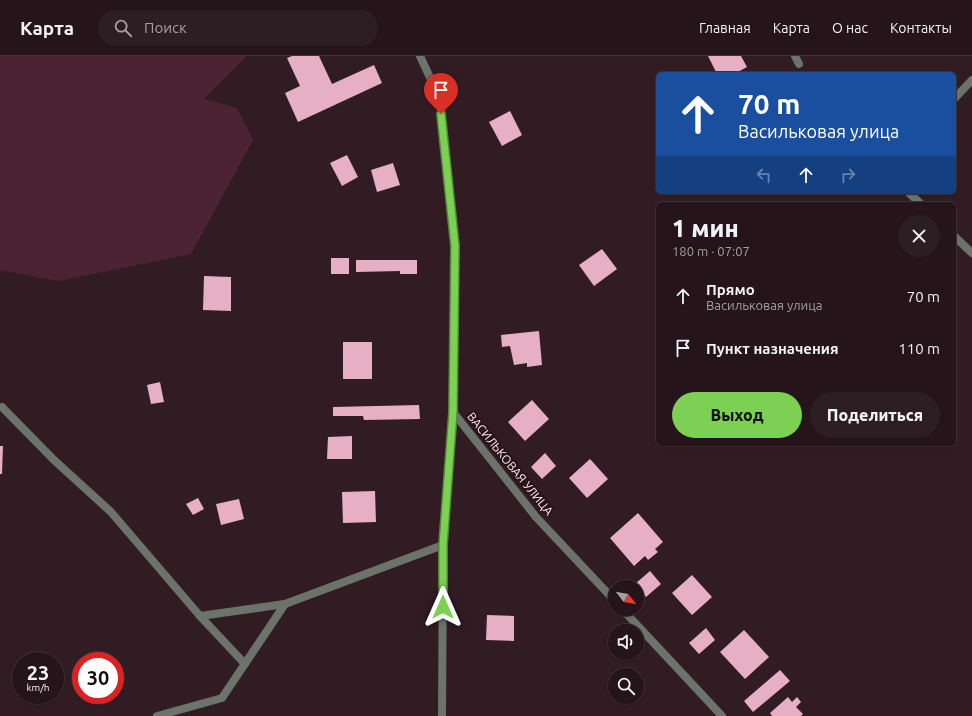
<!DOCTYPE html>
<html lang="ru">
<meta charset="utf-8">
<style>
body{margin:0;font-family:Ubuntu,sans-serif;background:#2d1e24;color:#f1f3f6;height:100vh;display:flex;flex-direction:column;font-size:15px;white-space:nowrap}
*{box-sizing:border-box;margin:0}
p{font-size:13px;color:#a39fa3}
.icon{flex:none;width:22px;height:22px;fill:none;stroke:currentColor;stroke-width:2;stroke-linecap:round;stroke-linejoin:round}
.map{position:relative;flex:1;overflow:hidden}
.sheet{position:absolute;left:656px;top:146px;width:300px;height:244px;display:flex;flex-direction:column;background:#25151b;border-radius:6px;box-shadow:0 1px 3px #0004,0 0 0 1px #42343a}
.sheet>*{flex:none}
.banner{position:absolute;left:656px;top:16px;width:300px;height:122px;border-radius:6px;box-shadow:0 1px 3px #0004,0 0 0 1px #42343a;background:#1a4fa0;color:#fff;overflow:hidden}
.needle{width:26px;rotate:121deg}
.fabs{position:absolute;left:608px;top:524px;display:grid;gap:8px}
.fabs a{display:grid;place-items:center;width:36px;height:36px;border-radius:50%;background:#25151b;box-shadow:0 1px 3px #0004,0 0 0 1px #42343a;font-size:20px}
.speed{position:absolute;left:12px;top:596px;display:flex;gap:8px;font-size:20px;font-weight:700;text-align:center}
.speed>*{display:grid;place-content:center;width:52px;height:52px;border-radius:50%;background:#25151b;box-shadow:0 1px 3px #0004,0 0 0 1px #42343a;line-height:1}
.speed small{font-size:10px;font-weight:400}
.speed .limit{border:6px solid #d22;background:#fff;color:#111}
.pin{position:absolute;display:grid;place-items:center;width:34px;height:34px;color:#fff;margin:-41px -17px;border-radius:50% 50% 50% 0;rotate:-45deg;box-shadow:0 0 4px #0007}
.pin .icon{rotate:45deg}
.me{position:absolute;width:44px;margin:-22px;rotate:0deg;stroke-linejoin:round;filter:drop-shadow(0 0 3px #0008)}
.turn{display:flex;align-items:center;gap:14px;height:84px;padding:0 16px;font-size:18px}
.turn .icon{width:52px;height:52px;stroke-width:2.5}
.turn b{display:block;font-size:28px;line-height:34px}
.lanes{display:flex;align-items:center;height:38px;padding:0 16px;background:#0003;justify-content:center;gap:20px;direction:ltr}
.lanes .off{opacity:.35}
.round{display:grid;place-items:center;flex:none;width:42px;height:42px;border-radius:21px;background:#2d1e24}
.headline{display:flex;align-items:center;justify-content:space-between;height:68px;padding:0 16px}
h1{font-size:24px;font-weight:800;line-height:30px}
.button{display:flex;gap:8px;margin-top:auto;padding:8px 16px}
.button a{flex:1;height:46px;border-radius:24px;background:#7cd154;color:#111;font-size:16px;font-weight:800;line-height:46px;text-align:center}
.button a+a{background:#2d1e24;color:#f1f3f6}
ul{padding:0;list-style:none}
li{display:flex;align-items:center;gap:12px;height:52px;padding:0 16px}
li div{flex:1}
li b{display:block;font-size:15px}
li em{font-style:normal}
header{display:flex;align-items:center;gap:24px;box-sizing:border-box;height:56px;padding:0 20px;background:#25151b;border-bottom:1px solid #42343a}
header strong{font-size:19px}
nav{display:flex;gap:22px;margin-inline-start:auto;font-size:14px}
.search{width:280px;height:36px;background:#2d1e24;display:flex;align-items:center;gap:10px;box-sizing:border-box;padding:0 14px;border-radius:22px;color:#a39fa3;font-size:15px}
.map>svg:first-child{display:block}
</style>
<header>
<strong>Карта</strong>
<div class="search"><svg class="icon" aria-label="search" viewBox="0 0 24 24"><circle cx="10" cy="10" r="6"/><path d="M15 15l6 6"/></svg>Поиск</div>
<nav><a>Главная</a><a>Карта</a><a>О нас</a><a>Контакты</a></nav>
</header>
<div class="map">
<svg width="972" height="660" viewBox="0 0 972 660">
<rect width="100%" height="100%" fill="#311c24"/>
<path fill="#4b2333" d="M0,0H247L204,43L237,52L253,84L191,198L58,225L0,214Z"/>
<g fill="#e7afc3">
<path d="M292,0H319L332,28L374,9L382,27L298,66L285,37L300,30L287,2Z"/>
<path d="M708,0H741L747,11L734,18H717Z"/>
<path d="M510,55L522,79L502,90L489,66Z"/>
<path d="M347,99L358,121L342,130L330,107Z"/>
<path d="M393,107L400,129L377,136L371,114Z"/>
<path d="M602,193L617,213L594,230L579,209Z"/>
<rect x="331" y="202" width="18" height="16"/>
<path d="M356,204H417V218H400V215L356,216Z"/>
<path d="M204,220L231,221V255L203,254Z"/>
<path d="M539,275L542,309L527,311V307L514,309L510,290L502,291L501,279Z"/>
<rect x="343" y="286" width="29" height="37"/>
<path d="M160,326L164,346L151,348L147,329Z"/>
<path d="M532,344L549,363L525,385L508,366Z"/>
<path d="M419,349L420,363L364,364L363,360H333V351Z"/>
<path d="M352,380V403H327L328,381Z"/>
<path d="M0,390H3L2,418H0Z"/>
<path d="M545,397L556,410L542,423L531,411Z"/>
<path d="M590,403L608,423L587,442L569,422Z"/>
<path d="M375,435L376,466L343,467L342,436Z"/>
<path d="M198,442L204,453L193,459L186,448Z"/>
<path d="M239,443L244,463L221,469L216,448Z"/>
<path d="M638,457L663,486L655,493L658,496L648,504L645,500L634,510L610,482Z"/>
<path d="M650,515L661,528L646,541L635,528Z"/>
<path d="M692,519L712,541L692,559L672,537Z"/>
<path d="M487,559L514,560V585L486,584Z"/>
<path d="M706,572L715,584L699,598L689,587Z"/>
<path d="M744,574L769,601L745,623L720,596Z"/>
<path d="M780,614L790,625L753,656L744,645Z"/>
<path d="M788,641L792,646L797,641L801,646L796,651L803,658L801,660H772L770,657Z"/>
</g>
<g fill="none" stroke-linecap="round" stroke-linejoin="round">
<g stroke="#6c736a" stroke-width="8">
<path d="M954,43L972,24"/>
<path d="M908,136L921,148"/>
<path d="M954,180L972,197"/>
<path d="M2,351L54,404L111,456L200,560L245,608"/>
<path d="M200,560L285,548"/>
<path d="M157,660L222,642L285,548L443,489"/>
</g>
<g stroke="#6c736a" stroke-width="8">
<path d="M420,0L440,43L455,190L453,356L443,489L442,660"/>
<path d="M795,0L799,8"/>
<path d="M453,356L536,461L615,545"/>
<path d="M622,553L722,660"/>
</g>
</g>
<g fill="none" stroke-linecap="round" stroke-linejoin="round">
<defs>
<path id="route" d="M441,58L455,190L453,356L443,489V551"/>
</defs>
<use href="#route" stroke="#518837" stroke-width="10"/>
<use href="#route" stroke="#7cd154" stroke-width="7"/>
</g>
<g text-anchor="middle" stroke-width="4" stroke-linejoin="round" paint-order="stroke">
<g font-size="12" fill="#feeef3" stroke="#27121a">
<text transform="translate(510 408) rotate(51)" y="4">ВАСИЛЬКОВАЯ УЛИЦА</text>
</g>
</g>
</svg>
<div class="fabs">
<a><svg class="needle" viewBox="-14 -14 28 28"><path d="M0-13l5 13h-10z" fill="#e53935"/><path d="M0 13l5-13h-10z" fill="#a39fa3"/></svg></a>
<a><svg class="icon" aria-label="sound" viewBox="0 0 24 24"><path d="M4 9h4l5-4v14l-5-4H4zM17 9q2 3 0 6"/></svg></a>
<a><svg class="icon" aria-label="search" viewBox="0 0 24 24"><circle cx="10" cy="10" r="6"/><path d="M15 15l6 6"/></svg></a>
</div>
<div class="speed"><div>23<small>km/h</small></div><div class="limit">30</div></div>
<div class="pin" style="left:441px;top:58px;background:#d93025"><svg class="icon" aria-label="arrive" viewBox="0 0 24 24"><path d="M6 21V4h12l-3 4 3 4H6"/></svg></div>
<svg class="me" style="left:443px;top:551px" viewBox="-20 -20 40 40"><path d="M0-17L14 15 0 8-14 15z" fill="#7cd154" stroke="#fff" stroke-width="4"/></svg>
<div class="banner">
<div class="turn"><svg class="icon" aria-label="ahead" viewBox="0 0 24 24"><path d="M12 20V5M6 11l6-6 6 6"/></svg><div><b>70 m</b>Васильковая улица</div></div>
<div class="lanes"><svg class="icon off" aria-label="left" viewBox="0 0 24 24"><path d="M17 20v-9H6M10 6l-5 5 5 5"/></svg><svg class="icon" aria-label="ahead" viewBox="0 0 24 24"><path d="M12 20V5M6 11l6-6 6 6"/></svg><svg class="icon off" aria-label="right" viewBox="0 0 24 24"><path d="M7 20v-9h11M14 6l5 5-5 5"/></svg></div>
</div>
<section class="sheet">
<div class="headline"><div><h1>1 мин</h1><p>180 m · 07:07</p></div><a class="round"><svg class="icon" aria-label="close" viewBox="0 0 24 24"><path d="M6 6l12 12M18 6L6 18"/></svg></a></div>
<ul>
<li><svg class="icon" aria-label="ahead" viewBox="0 0 24 24"><path d="M12 20V5M6 11l6-6 6 6"/></svg><div><b>Прямо</b><p>Васильковая улица</p></div><em>70 m</em></li>
<li><svg class="icon" aria-label="arrive" viewBox="0 0 24 24"><path d="M6 21V4h12l-3 4 3 4H6"/></svg><div><b>Пункт назначения</b></div><em>110 m</em></li>
</ul>
<div class="button"><a>Выход</a><a>Поделиться</a></div>
</section>
</div>
